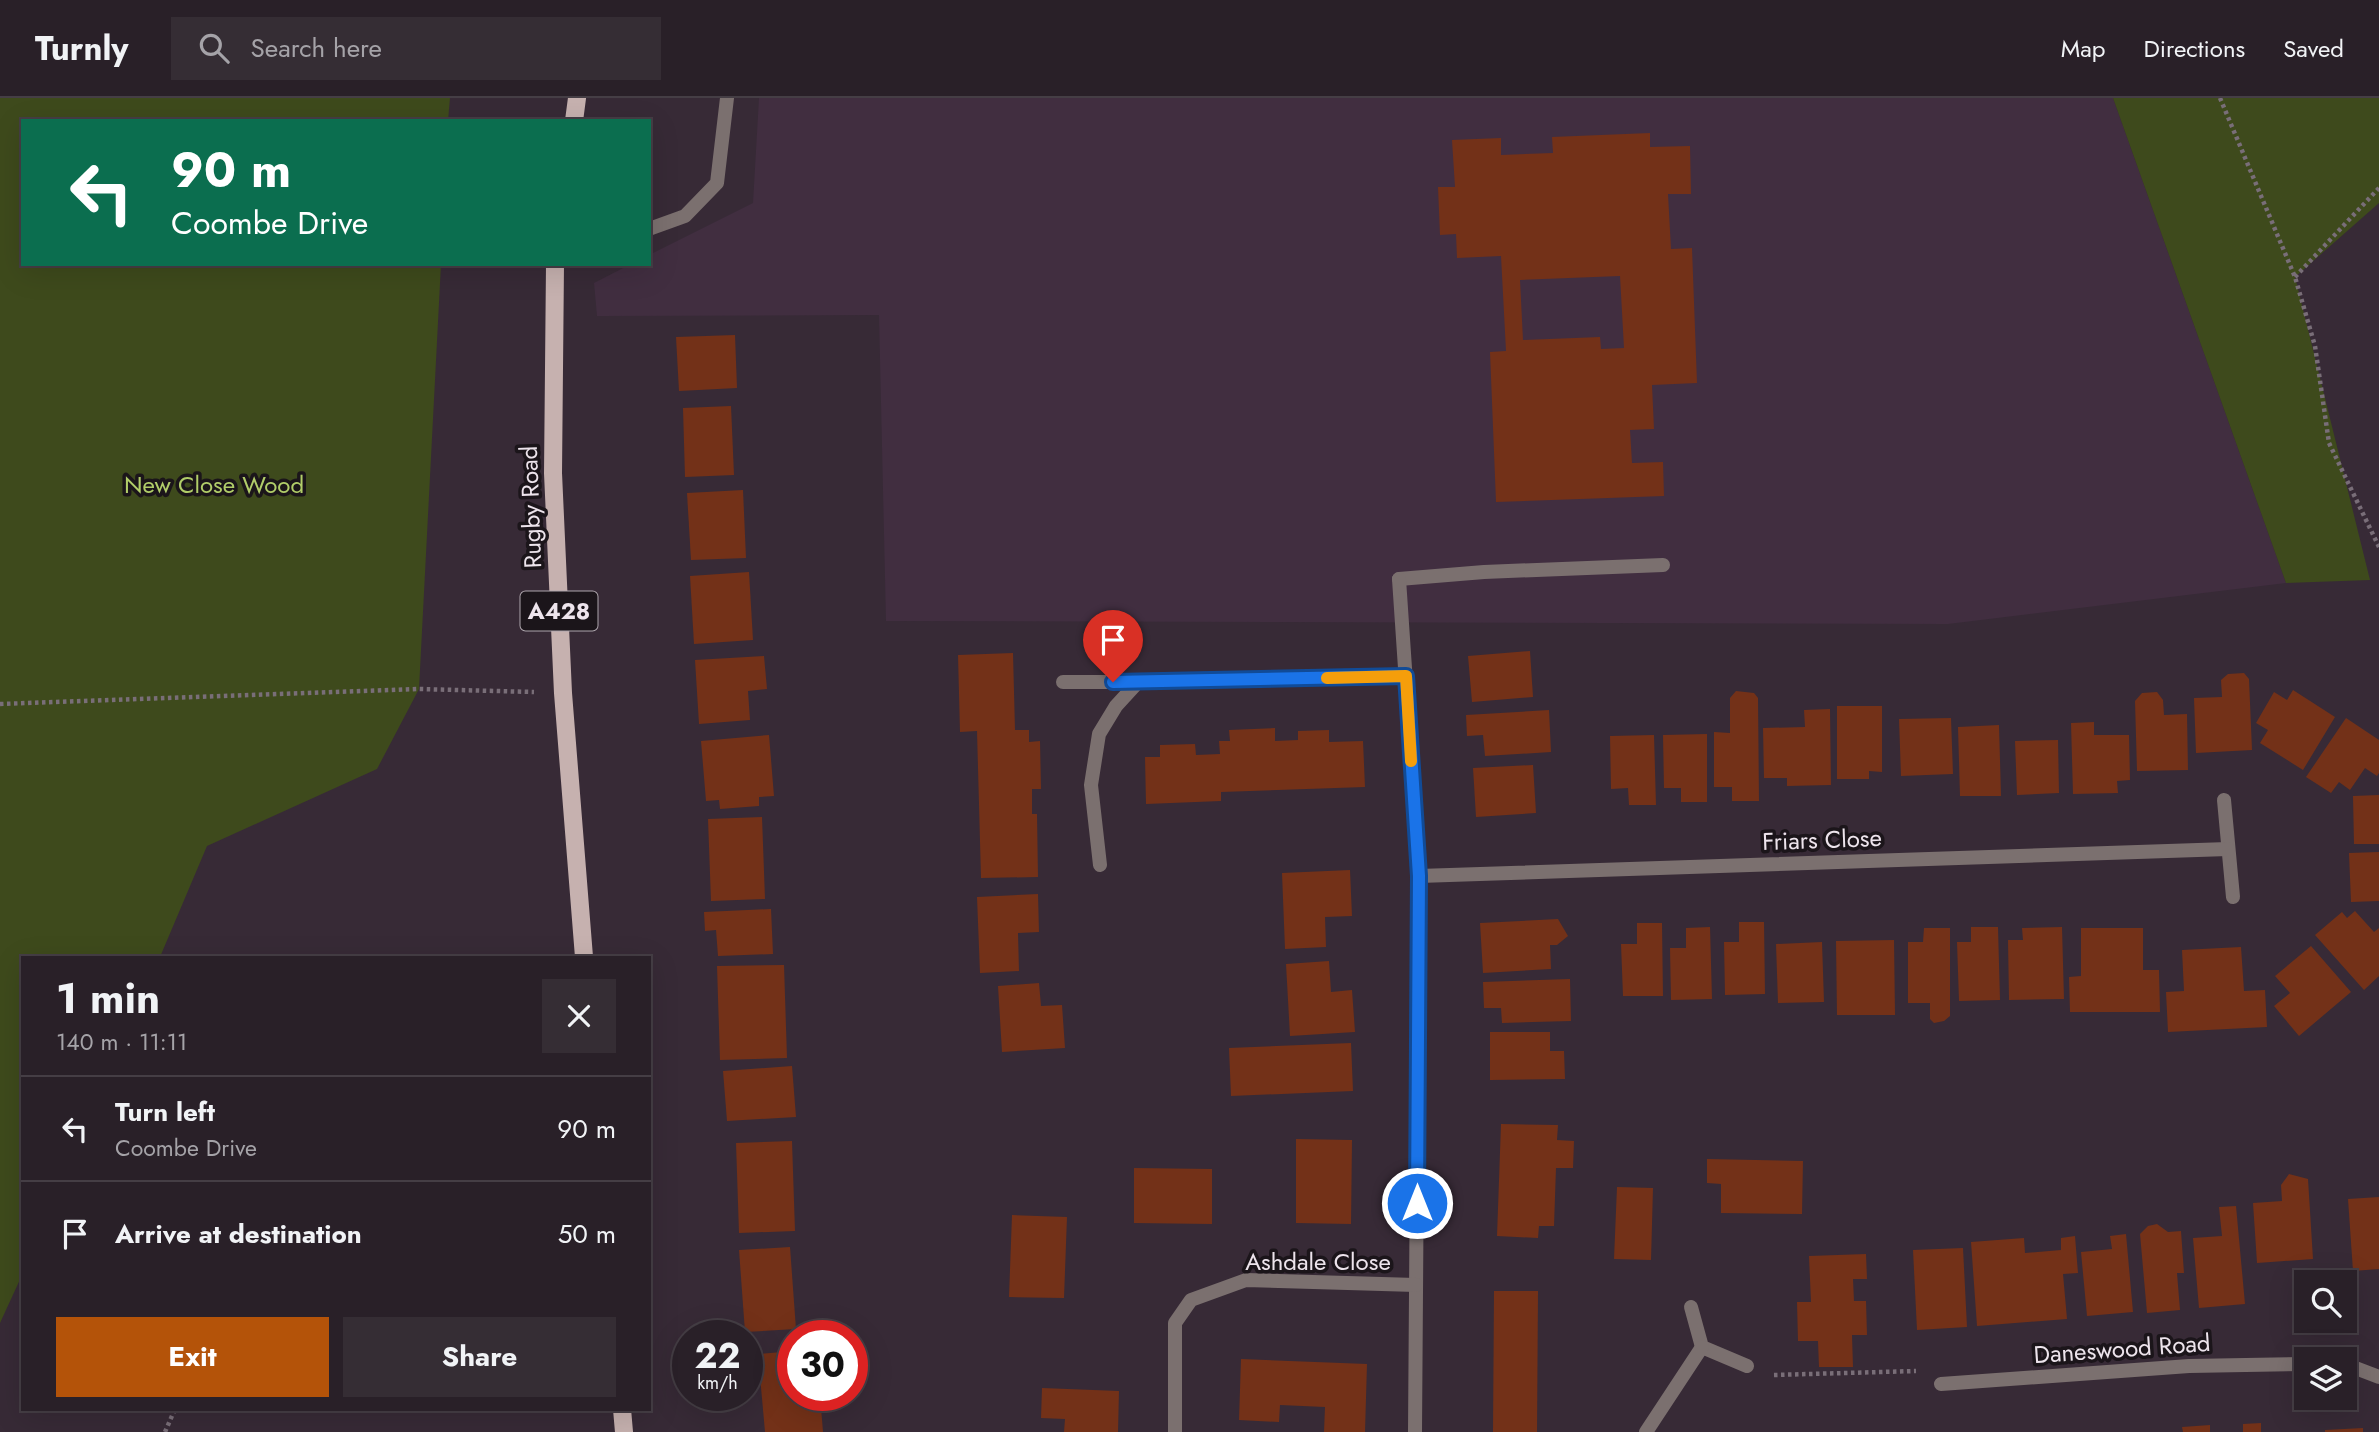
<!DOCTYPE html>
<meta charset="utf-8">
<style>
body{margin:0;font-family:Jost,sans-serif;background:#352d34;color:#f1f3f6;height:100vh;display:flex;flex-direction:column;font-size:26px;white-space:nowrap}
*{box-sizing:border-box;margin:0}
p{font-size:23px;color:#a5a3a8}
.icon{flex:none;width:38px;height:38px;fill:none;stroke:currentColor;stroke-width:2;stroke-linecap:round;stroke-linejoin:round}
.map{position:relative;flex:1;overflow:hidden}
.details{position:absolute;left:21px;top:858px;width:630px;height:455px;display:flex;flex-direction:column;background:#292028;border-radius:0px;box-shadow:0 7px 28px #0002,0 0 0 2px #453e45}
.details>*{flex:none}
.top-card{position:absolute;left:21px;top:21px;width:630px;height:147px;border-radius:0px;box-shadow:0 7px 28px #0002,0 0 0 2px #453e45;background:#0b6e4f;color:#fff;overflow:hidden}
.fabs{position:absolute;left:2294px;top:1172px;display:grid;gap:14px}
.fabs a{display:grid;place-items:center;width:63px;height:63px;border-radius:0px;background:#292028;box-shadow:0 7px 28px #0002,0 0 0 2px #453e45;font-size:35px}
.speed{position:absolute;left:672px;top:1222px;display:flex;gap:14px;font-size:35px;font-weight:700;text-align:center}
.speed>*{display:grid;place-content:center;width:91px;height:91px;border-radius:50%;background:#292028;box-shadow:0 7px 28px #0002,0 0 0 2px #453e45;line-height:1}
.speed small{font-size:18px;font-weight:400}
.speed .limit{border:10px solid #d22;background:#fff;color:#111}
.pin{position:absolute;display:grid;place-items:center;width:60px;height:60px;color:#fff;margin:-72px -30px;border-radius:50% 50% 50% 0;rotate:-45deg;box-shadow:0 0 7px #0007}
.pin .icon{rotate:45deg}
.me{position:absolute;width:77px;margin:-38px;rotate:0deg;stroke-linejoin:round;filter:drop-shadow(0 0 5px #0008)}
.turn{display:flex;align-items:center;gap:24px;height:147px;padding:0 35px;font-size:32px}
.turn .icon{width:91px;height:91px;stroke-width:2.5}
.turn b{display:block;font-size:49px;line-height:60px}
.round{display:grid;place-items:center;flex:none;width:74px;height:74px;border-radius:0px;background:#352d34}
.headline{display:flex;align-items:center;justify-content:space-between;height:119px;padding:0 35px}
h1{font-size:42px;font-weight:700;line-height:52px}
.button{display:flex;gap:14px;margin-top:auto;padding:14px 35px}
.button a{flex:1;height:80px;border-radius:0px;background:#b45309;color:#fff;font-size:28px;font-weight:700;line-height:80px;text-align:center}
.button a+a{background:#352d34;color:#f1f3f6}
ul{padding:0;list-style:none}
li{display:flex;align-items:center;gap:21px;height:105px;padding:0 35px;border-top:2px solid #453e45}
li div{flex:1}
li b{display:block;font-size:26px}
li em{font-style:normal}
header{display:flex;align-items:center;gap:42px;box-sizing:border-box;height:98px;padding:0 35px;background:#292028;border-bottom:2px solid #453e45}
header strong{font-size:33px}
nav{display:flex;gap:38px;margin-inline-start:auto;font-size:24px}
.search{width:490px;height:63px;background:#352d34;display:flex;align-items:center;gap:18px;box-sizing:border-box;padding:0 24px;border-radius:0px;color:#a5a3a8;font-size:26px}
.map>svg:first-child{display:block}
</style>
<header>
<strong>Turnly</strong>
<div class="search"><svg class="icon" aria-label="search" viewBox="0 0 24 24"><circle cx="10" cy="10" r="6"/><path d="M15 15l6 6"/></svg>Search here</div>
<nav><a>Map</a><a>Directions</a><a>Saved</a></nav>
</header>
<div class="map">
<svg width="2379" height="1334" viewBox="0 0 2379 1334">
<rect width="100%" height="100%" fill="#372a36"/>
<path fill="#412e40" d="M759,0H2113L2286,485L1948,526L886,523L879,217L597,218L594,185L631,166H649V157L753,105Z"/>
<g fill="#3e4a1c">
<path d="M0,0H450L448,23H23V166H441L419,591L377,671L207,748L160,859H23V1175L0,1225Z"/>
<path d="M2113,0H2379V105L2295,179L2370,482L2286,485Z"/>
</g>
<g fill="#733118" fill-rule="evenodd">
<path d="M1650,35V49L1690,48L1691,96H1668L1671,151L1692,150L1697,285L1652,287L1654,331L1630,332L1632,365L1663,364L1664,398L1496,404L1490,254L1506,253L1501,158L1457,160L1456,136L1440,137L1438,89H1455L1452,42L1501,40V57L1553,55L1552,39ZM1620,178L1624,250L1601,251L1600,239L1523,242L1520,182Z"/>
<path d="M735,237L737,290L679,293L676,239Z"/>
<path d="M731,308L734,377L685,379L683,310Z"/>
<path d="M743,392L746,460L691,462L687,395Z"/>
<path d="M749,474L753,542L694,546L690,478Z"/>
<path d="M1530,553L1533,599L1472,604L1468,558Z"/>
<path d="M1013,555L1015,632H1029V644L1040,643L1041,691H1032V716H1037L1038,779L981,780L977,633L960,634L958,557Z"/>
<path d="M764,558L767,591L748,593L750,622L699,626L695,562Z"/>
<path d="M2244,575L2249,581L2252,652L2196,655L2194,600L2222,599L2221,582L2228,576Z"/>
<path d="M2293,592L2335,619L2303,672L2260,645L2268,632L2256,625L2274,594L2287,602Z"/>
<path d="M1736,593L1754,595L1758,600L1759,703H1732V689H1714V634L1730,635V600Z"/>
<path d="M2157,594L2163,602L2164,617L2187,616L2188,672L2137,673L2135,603L2142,595Z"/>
<path d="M1837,608H1882V674L1869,673V681H1837Z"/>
<path d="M1830,611L1831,687L1787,688V680H1764L1763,630L1805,629L1804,612Z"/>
<path d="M1549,612L1551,654L1485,658L1483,637L1467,638L1466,617Z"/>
<path d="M1951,620L1953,676L1901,678L1899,621Z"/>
<path d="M2346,620L2379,642V675L2377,678L2365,670L2350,692L2339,684L2331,695L2306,679Z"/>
<path d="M2094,624V637H2129L2130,682L2117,683L2118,695L2073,696L2071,625Z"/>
<path d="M1999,627L2001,698H1960L1958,629Z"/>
<path d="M1275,630V643L1298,642V633L1329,632V644L1363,643L1365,689L1221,694V703L1146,706L1145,659H1160V647L1195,646L1196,657L1220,656L1219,643H1230L1229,632Z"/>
<path d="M1707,636V704H1681V690H1664L1663,637Z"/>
<path d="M769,637L774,698L759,699V708L720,711L719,702L706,703L701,643Z"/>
<path d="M1654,637L1656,707H1629L1628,690L1611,691L1610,638Z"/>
<path d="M2058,642L2059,695L2017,697L2015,643Z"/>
<path d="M1533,667L1536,715L1476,719L1473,670Z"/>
<path d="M2379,697V746H2354L2353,698Z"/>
<path d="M762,719L765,801L711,803L708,721Z"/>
<path d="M2379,754V803L2351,804L2349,755Z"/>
<path d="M1350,772L1352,818L1325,819L1326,849L1285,851L1282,775Z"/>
<path d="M1038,796L1039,834L1018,835L1019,873L980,875L977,799Z"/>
<path d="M771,811L773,856L718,858L716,832L705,833L704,814Z"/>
<path d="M2355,813L2374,834L2379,830V878L2364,892L2315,837L2342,814L2347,820Z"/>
<path d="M1558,821L1568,838L1557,847H1550L1551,871L1483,875L1480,825Z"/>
<path d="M1739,824H1764L1765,896L1725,897L1724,844H1739Z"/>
<path d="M1637,825H1662L1663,898H1623L1621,846H1637Z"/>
<path d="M1710,829L1712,901L1671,902L1670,850H1686V830Z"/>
<path d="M1971,829H1998L2000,902L1959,903L1957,844H1971Z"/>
<path d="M2062,829L2064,901L2009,902L2008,842H2023L2022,830Z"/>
<path d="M1924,830H1950V918L1944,923L1934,925L1930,921V905H1908V844H1923Z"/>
<path d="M2081,830H2143V872H2159L2160,914H2070L2069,879L2081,878Z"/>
<path d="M1894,842L1895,917H1837L1836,843Z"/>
<path d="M1822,844L1824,904L1778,905L1776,846Z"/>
<path d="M2311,848L2351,894L2299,938L2274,908L2290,895L2275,878Z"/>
<path d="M2241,849L2244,893L2265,892L2267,929L2168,934L2166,894L2184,893L2182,852Z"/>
<path d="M1329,863L1331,894L1352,892L1355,934L1290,938L1286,866Z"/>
<path d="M784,867L787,960L720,962L717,868Z"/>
<path d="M1570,881L1571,923L1502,925L1501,910H1484L1483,884Z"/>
<path d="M1039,885L1041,908L1062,907L1065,950L1002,954L998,888Z"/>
<path d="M1490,934H1550V953H1564L1565,981L1490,982Z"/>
<path d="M1351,945L1353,993L1231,998L1229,950Z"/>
<path d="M792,968L796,1019L727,1023L723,973Z"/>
<path d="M1501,1026L1558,1027L1557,1042L1574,1043L1573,1070H1556L1554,1128H1539L1538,1140L1497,1138Z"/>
<path d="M1296,1041L1352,1042L1351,1126L1296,1125Z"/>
<path d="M792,1043L795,1133L739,1135L736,1045Z"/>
<path d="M1707,1061L1803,1063L1802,1116L1721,1115V1086L1707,1085Z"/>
<path d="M1134,1070L1212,1071V1126L1134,1125Z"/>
<path d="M2289,1076L2308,1081L2313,1161L2257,1165L2253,1105L2282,1103L2281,1087Z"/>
<path d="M1617,1089L1653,1090L1651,1162L1614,1161Z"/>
<path d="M2379,1099V1171L2353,1173L2348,1101Z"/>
<path d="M2236,1108L2245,1206L2199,1210L2193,1140L2222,1138L2219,1109Z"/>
<path d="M1012,1117L1067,1119L1064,1200L1009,1199Z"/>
<path d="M2157,1126L2168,1134L2181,1133L2184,1175H2177L2180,1212L2147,1215L2140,1136L2148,1128Z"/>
<path d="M2126,1136L2133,1214L2087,1218L2081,1154L2112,1151L2110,1138Z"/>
<path d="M2075,1138L2078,1175L2063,1176L2067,1221L1977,1228L1971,1144L2024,1140L2025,1155L2061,1152V1140Z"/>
<path d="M790,1149L796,1231L745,1234L739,1152Z"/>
<path d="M1963,1150L1967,1229L1917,1232L1913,1152Z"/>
<path d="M1866,1156L1867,1181H1853L1854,1203H1866L1867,1237H1852L1853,1269H1819L1818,1243H1798L1797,1204H1811L1809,1158Z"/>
<path d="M1494,1193H1538L1537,1334H1493Z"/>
<path d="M793,1253V1297H820L823,1334H765L758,1256Z"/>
<path d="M1241,1261L1367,1266L1365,1334H1324L1325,1309L1280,1307L1279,1324L1239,1322Z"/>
<path d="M1042,1290L1119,1293L1118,1334H1064L1065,1321L1041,1320Z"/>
<path d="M2261,1325V1334H2243V1326Z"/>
<path d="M2210,1327V1334H2183L2182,1329Z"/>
<path d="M2363,1330V1334H2325V1332Z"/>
</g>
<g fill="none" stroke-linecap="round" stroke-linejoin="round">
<g stroke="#796e78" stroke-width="4.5" stroke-dasharray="3.5 3.5" stroke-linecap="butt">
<path d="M2220,0L2295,179L2315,248L2329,345L2379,449"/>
<path d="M2295,179L2379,90"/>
<path d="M0,606L419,591L534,594"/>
<path d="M1774,1277L1916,1273"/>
<path d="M165,1334L175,1311"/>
</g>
<g stroke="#7b706f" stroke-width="14">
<path d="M649,131L685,118L717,85L727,0"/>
<path d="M1399,481L1484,474L1663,467"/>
</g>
<g stroke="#7b706f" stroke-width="14">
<path d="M1399,481L1419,778L1415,1334"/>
<path d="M1063,584H1138L1406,578"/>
<path d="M2224,702L2233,799"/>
<path d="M1100,767L1091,687L1099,636L1116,608L1138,584"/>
<path d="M1419,778L2228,751"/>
<path d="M1691,1209L1702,1249L1747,1268"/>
<path d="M2345,1266L2379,1279"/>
<path d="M1941,1286L2189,1268L2306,1266"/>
<path d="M1175,1334V1225L1191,1202L1246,1182L1416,1187"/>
<path d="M1646,1334L1702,1249"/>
</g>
<g stroke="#c6b1af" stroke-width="18">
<path d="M574,23L577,0"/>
<path d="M555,166L553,375L563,595L584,859"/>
<path d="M622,1311L624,1334"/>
</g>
</g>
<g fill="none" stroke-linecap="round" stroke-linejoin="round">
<defs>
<path id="route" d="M1113,584L1406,578L1419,778L1417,1105"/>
</defs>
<use href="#route" stroke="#114b97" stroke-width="18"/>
<use href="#route" stroke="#1a73e8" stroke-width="12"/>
<path stroke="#f59e0b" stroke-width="12" d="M1327,580L1406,578L1411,663"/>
</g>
<g text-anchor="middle" stroke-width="7" stroke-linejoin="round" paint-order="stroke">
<rect fill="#1b151a" stroke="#aea6ad" stroke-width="2" x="520.5" y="493.5" width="77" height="39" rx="5"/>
<g font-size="23" font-weight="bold" fill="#ede4ec">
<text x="559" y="521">A428</text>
</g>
<g font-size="24" fill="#b1cd69" stroke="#1b151a">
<text x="214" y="395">New Close Wood</text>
</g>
<g font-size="24" fill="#ede4ec" stroke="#1b151a">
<text transform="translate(531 409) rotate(-92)" y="8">Rugby Road</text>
<text transform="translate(1822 742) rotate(-2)" y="8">Friars Close</text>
<text x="1318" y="1172">Ashdale Close</text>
<text transform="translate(2122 1251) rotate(-4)" y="8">Daneswood Road</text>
</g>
</g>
</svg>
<div class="fabs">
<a><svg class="icon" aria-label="search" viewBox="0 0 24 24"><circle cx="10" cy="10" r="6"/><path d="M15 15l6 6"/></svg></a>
<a><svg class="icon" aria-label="layers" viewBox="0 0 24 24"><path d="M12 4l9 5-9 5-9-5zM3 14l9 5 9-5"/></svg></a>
</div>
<div class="speed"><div>22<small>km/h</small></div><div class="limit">30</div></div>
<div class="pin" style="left:1113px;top:584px;background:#d93025"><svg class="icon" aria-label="arrive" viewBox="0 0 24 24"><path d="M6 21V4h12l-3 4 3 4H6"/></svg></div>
<svg class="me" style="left:1417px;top:1105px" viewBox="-20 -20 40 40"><circle r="17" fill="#1a73e8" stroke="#fff" stroke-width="3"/><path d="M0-11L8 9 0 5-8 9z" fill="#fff"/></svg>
<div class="top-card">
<div class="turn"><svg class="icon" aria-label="left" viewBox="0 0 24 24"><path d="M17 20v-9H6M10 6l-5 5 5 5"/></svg><div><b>90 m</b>Coombe Drive</div></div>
</div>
<section class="details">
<div class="headline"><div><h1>1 min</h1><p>140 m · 11:11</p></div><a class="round"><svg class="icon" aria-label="close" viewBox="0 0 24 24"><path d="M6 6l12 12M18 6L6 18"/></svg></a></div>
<ul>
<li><svg class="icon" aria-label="left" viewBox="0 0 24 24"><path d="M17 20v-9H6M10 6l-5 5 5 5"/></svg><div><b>Turn left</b><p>Coombe Drive</p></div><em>90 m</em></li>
<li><svg class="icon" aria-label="arrive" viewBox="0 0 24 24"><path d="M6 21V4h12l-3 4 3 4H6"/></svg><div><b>Arrive at destination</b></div><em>50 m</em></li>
</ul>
<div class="button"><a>Exit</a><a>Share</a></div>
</section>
</div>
